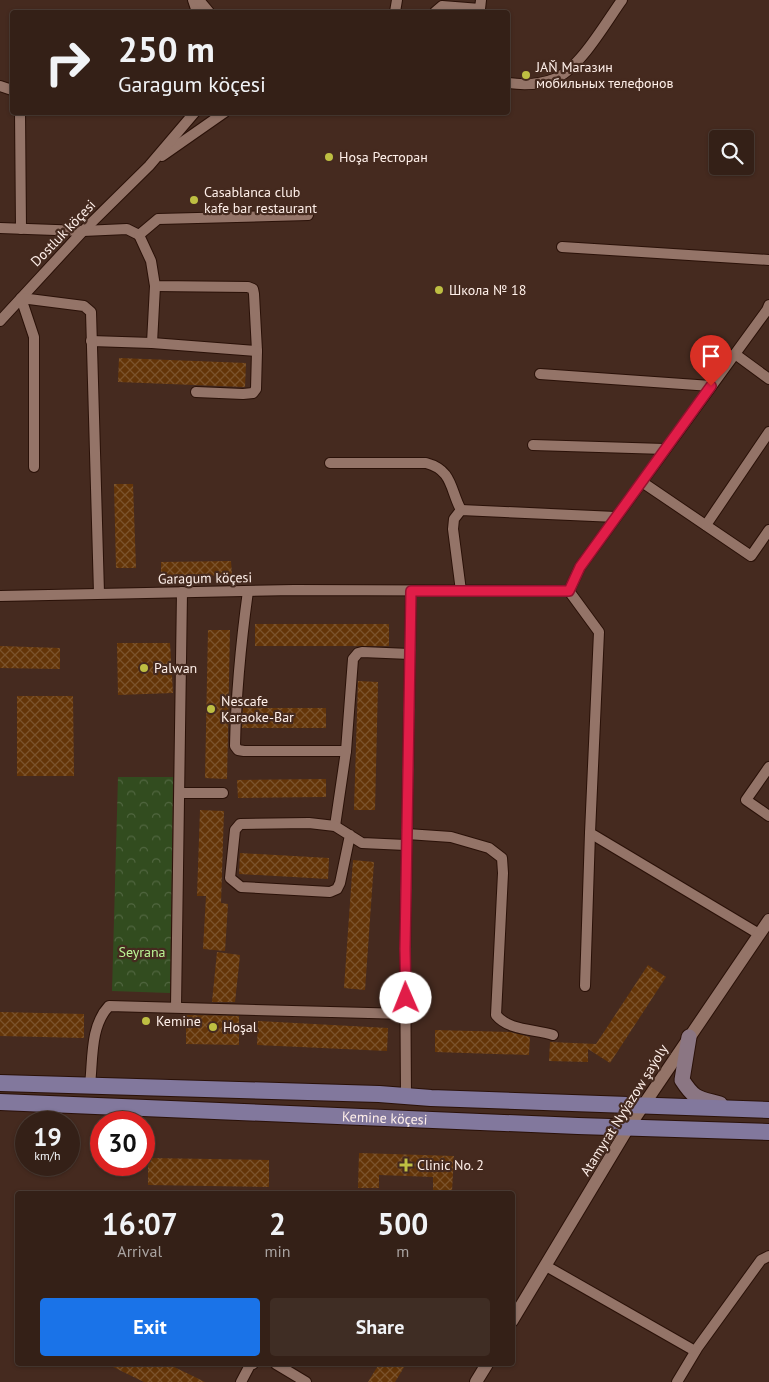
<!DOCTYPE html>
<meta charset="utf-8">
<style>
body{margin:0;font-family:"PT Sans",sans-serif;background:#3f2d24;color:#f1f3f6;height:100vh;display:flex;flex-direction:column;font-size:19px;white-space:nowrap}
*{box-sizing:border-box;margin:0}
p{font-size:16px;color:#a9a3a1}
.icon{flex:none;width:28px;height:28px;fill:none;stroke:currentColor;stroke-width:2;stroke-linecap:round;stroke-linejoin:round}
.map{position:relative;flex:1;overflow:hidden}
.sheet{position:absolute;left:15px;top:1191px;width:500px;height:175px;display:flex;flex-direction:column;background:#342017;border-radius:5px;box-shadow:0 1px 4px #0004,0 0 0 1px #4e3e36}
.sheet>*{flex:none}
.guide{position:absolute;left:10px;top:10px;width:500px;height:105px;border-radius:5px;box-shadow:0 1px 4px #0004,0 0 0 1px #4e3e36;background:#342017;color:#f1f3f6;overflow:hidden}
.fabs{position:absolute;left:709px;top:130px;display:grid;gap:10px}
.fabs a{display:grid;place-items:center;width:45px;height:45px;border-radius:5px;background:#342017;box-shadow:0 1px 4px #0004,0 0 0 1px #4e3e36;font-size:25px}
.speed{position:absolute;left:15px;top:1111px;display:flex;gap:10px;font-size:25px;font-weight:700;text-align:center}
.speed>*{display:grid;place-content:center;width:65px;height:65px;border-radius:50%;background:#342017;box-shadow:0 1px 4px #0004,0 0 0 1px #4e3e36;line-height:1}
.speed small{font-size:12px;font-weight:400}
.speed .limit{border:8px solid #d22;background:#fff;color:#111}
.pin{position:absolute;display:grid;place-items:center;width:42px;height:42px;color:#fff;margin:-51px -21px;border-radius:50% 50% 50% 0;rotate:-45deg;box-shadow:0 0 5px #0007}
.pin .icon{rotate:45deg}
.me{position:absolute;width:55px;margin:-28px;rotate:359deg;stroke-linejoin:round;filter:drop-shadow(0 0 4px #0008)}
.turn{display:flex;align-items:center;gap:18px;height:105px;padding:0 25px;font-size:22px}
.turn .icon{width:65px;height:65px;stroke-width:2.5}
.turn b{display:block;font-size:35px;line-height:42px}
.eta{display:flex;justify-content:space-evenly;align-items:center;height:85px;text-align:center}
.eta b{font-size:30px;font-weight:800;line-height:35px}
.action{display:flex;gap:10px;margin-top:auto;padding:10px 25px}
.action a{flex:1;height:58px;border-radius:5px;background:#1a73e8;color:#fff;font-size:20px;font-weight:800;line-height:58px;text-align:center}
.action a+a{background:#3f2d24;color:#f1f3f6}
.map>svg:first-child{display:block}
</style>
<div class="map">
<svg width="769" height="1382" viewBox="0 0 769 1382">
<defs>
<pattern id="park-crowns" width="20" height="18" patternUnits="userSpaceOnUse" patternTransform="scale(1.25)"><rect width="20" height="18" fill="#324c1f"/><path d="M2 6a3 3 0 1 1 6 0M12 15a3 3 0 1 1 6 0" fill="none" stroke="#516640"/></pattern>
<pattern id="building-cross-hatch" width="8" height="8" patternUnits="userSpaceOnUse" patternTransform="scale(1.25)"><rect width="8" height="8" fill="#643508"/><path d="M0 0l8 8M0 8l8-8" fill="none" stroke="#7b532c"/></pattern>
</defs>
<rect width="100%" height="100%" fill="#452a1f"/>
<path fill="url(#park-crowns)" d="M118,777H173L170,993L112,991Z"/>
<g fill="url(#building-cross-hatch)">
<path d="M119,358L246,363L245,387L118,382Z"/>
<path d="M114,484H133L136,568H116Z"/>
<path d="M231,561L232,575L161,577V562Z"/>
<rect x="255" y="624" width="134" height="22"/>
<path d="M208,630H230L227,779L205,778Z"/>
<path d="M117,643H170L173,693L118,695Z"/>
<path d="M0,646L60,648V669L0,668Z"/>
<path d="M358,681L378,682L375,810H354Z"/>
<path d="M17,696H73L74,776H17Z"/>
<path d="M243,708H326V728H242Z"/>
<path d="M326,779V797L238,798L237,780Z"/>
<path d="M200,810L224,811L221,903L228,904L225,951L203,949L206,896H197Z"/>
<path d="M240,853L329,858L328,879L239,874Z"/>
<path d="M353,860L374,862L365,990L344,988Z"/>
<path d="M217,952L240,955L235,1002H212Z"/>
<path d="M648,965L666,977L610,1063L588,1049V1062L549,1061L550,1042L596,1044Z"/>
<path d="M0,1012L84,1014V1038L0,1036Z"/>
<path d="M186,1015L239,1016V1045L186,1044Z"/>
<path d="M258,1021L388,1028L387,1051L257,1045Z"/>
<path d="M435,1030L510,1032L530,1037L529,1055L435,1052Z"/>
<path d="M359,1153L454,1156L452,1191H433V1177L379,1175V1188H358Z"/>
<path d="M148,1158L269,1160V1187L148,1185Z"/>
<path d="M107,1364H168L205,1382H144Z"/>
<path d="M379,1364H406L395,1382H368Z"/>
</g>
<g fill="none" stroke-linecap="round" stroke-linejoin="round">
<defs>
<g id="minor">
<path d="M193,0L197,12"/>
<path d="M199,0L209,12"/>
<path d="M395,12L397,0"/>
<path d="M435,12L442,6L480,9L481,0"/>
<path d="M508,83C523,85 539,85 554,79C579,70 606,22 622,0"/>
<path d="M0,86L12,90"/>
<path d="M20,112L21,229"/>
<path d="M162,156L225,112"/>
<path d="M0,228L83,231L127,229L139,235L158,219L308,215"/>
<path d="M139,235L151,261L155,286L248,287L253,289L254,294L257,351L256,389L253,393L243,394L196,392"/>
<path d="M562,247L769,260"/>
<path d="M0,321L83,231L149,166L195,112"/>
<path d="M91,341L152,343L257,351"/>
<path d="M152,343L155,286"/>
<path d="M735,354L769,379"/>
<path d="M540,374L711,386"/>
<path d="M533,445L665,449"/>
<path d="M330,463H426C453,470 450,490 461,510"/>
<path d="M34,467V337L21,298L84,306L91,312L99,593"/>
<path d="M642,482L751,556L769,530"/>
<path d="M706,525L769,432"/>
<path d="M248,591C241,642 236,694 235,746L238,750L244,751H346"/>
<path d="M461,591L453,529L454,519L461,510L616,517"/>
<path d="M569,591L599,632L590,833L759,934"/>
<path d="M0,596L294,590L569,591L580,567L767,310L769,305"/>
<path d="M769,767L746,800L769,816"/>
<path d="M180,793H223"/>
<path d="M335,826L346,751L353,659L358,653L362,652L410,654"/>
<path d="M407,834L451,837L489,848L502,858L503,873L496,1015C509,1031 535,1029 553,1035"/>
<path d="M350,835L340,883L337,889L330,892L241,887L230,878L235,830L240,824L309,823L335,826L362,843L406,845"/>
<path d="M585,986L590,833"/>
<path d="M176,1007L182,592"/>
<path d="M90,1085C93,1059 90,1026 109,1006L406,1014"/>
<path d="M406,1096L405,949L411,591"/>
<path d="M546,1266L695,1351"/>
<path d="M276,1364L306,1382"/>
<path d="M241,1382L250,1365L253,1364"/>
<path d="M677,1382L698,1347L761,1260L769,1256"/>
</g>
<g id="tertiary">
<path d="M512,1321L628,1128L769,920"/>
<path d="M476,1382L487,1364"/>
</g>
<path id="secondary" d="M689,1037L682,1080C695,1100 698,1098 720,1104"/>
<g id="primary">
<path d="M0,1083L379,1094L431,1098L769,1110"/>
<path id="s1" d="M0,1102L578,1126L769,1132"/>
</g>
</defs>
<use href="#minor" stroke="#2a1108" stroke-width="12"/>
<use href="#tertiary" stroke="#2a1108" stroke-width="14"/>
<use href="#secondary" stroke="#2a1108" stroke-width="17"/>
<use href="#primary" stroke="#2a1108" stroke-width="18"/>
<use href="#minor" stroke="#947468" stroke-width="10"/>
<use href="#tertiary" stroke="#947468" stroke-width="12"/>
<use href="#secondary" stroke="#8b7683" stroke-width="15"/>
<use href="#primary" stroke="#82789d" stroke-width="16"/>
</g>
<g fill="none" stroke-linecap="round" stroke-linejoin="round">
<defs>
<path id="route" d="M406,998L405,949L411,591H569L580,567L711,386"/>
</defs>
<use href="#route" stroke="#92132f" stroke-width="12"/>
<use href="#route" stroke="#e11d48" stroke-width="9"/>
</g>
<g fill="#bebf42" stroke="#452a1f" stroke-width="2">
<circle cx="526" cy="75" r="5"/>
<circle cx="329" cy="157" r="5"/>
<circle cx="194" cy="200" r="5"/>
<circle cx="439" cy="290" r="5"/>
<circle cx="144" cy="668" r="5"/>
<circle cx="211" cy="709" r="5"/>
<circle cx="146" cy="1021" r="5"/>
<circle cx="213" cy="1027" r="5"/>
<path d="M403.5 1157.5h5v5h5v5h-5v5h-5v-5h-5v-5h5z"/>
</g>
<g text-anchor="middle" stroke-width="4.5" stroke-linejoin="round" paint-order="stroke">
<g font-size="14" fill="#feefe9" stroke="#452a1f" text-anchor="start">
<text x="536" y="72">JAŇ Магазин<tspan x="536" dy="16">мобильных телефонов</tspan></text>
<text x="339" y="162">Hoşa Ресторан</text>
<text x="204" y="197">Casablanca club<tspan x="204" dy="16">kafe bar restaurant</tspan></text>
<text x="449" y="295">Школа № 18</text>
<text x="154" y="673">Palwan</text>
<text x="221" y="706">Nescafe<tspan x="221" dy="16">Karaoke-Bar</tspan></text>
<text x="156" y="1026">Kemine</text>
<text x="223" y="1032">Hoşal</text>
<text x="417" y="1170">Clinic No. 2</text>
</g>
<g font-size="14" fill="#feefe9" stroke="#452a1f">
<text transform="translate(63 233) rotate(-46)" y="5">Dostluk köçesi</text>
<text transform="translate(205 578) rotate(-1)" y="5">Garagum köçesi</text>
<text transform="translate(624 1110) rotate(-58)" y="5">Atamyrat Nyýazow şaýoly</text>
<text dy="5" stroke="none"><textPath href="#s1" startOffset="385">Kemine köçesi</textPath></text>
</g>
<g font-size="14" fill="#bbf595" stroke="#452a1f">
<text x="142" y="957">Seyrana</text>
</g>
</g>
</svg>
<div class="fabs">
<a><svg class="icon" aria-label="search" viewBox="0 0 24 24"><circle cx="10" cy="10" r="6"/><path d="M15 15l6 6"/></svg></a>
</div>
<div class="speed"><div>19<small>km/h</small></div><div class="limit">30</div></div>
<div class="pin" style="left:711px;top:386px;background:#d93025"><svg class="icon" aria-label="arrive" viewBox="0 0 24 24"><path d="M6 21V4h12l-3 4 3 4H6"/></svg></div>
<svg class="me" style="left:406px;top:998px" viewBox="-20 -20 40 40"><circle r="19" fill="#fff"/><path d="M0-13L10 11 0 6-10 11z" fill="#e11d48"/></svg>
<div class="guide">
<div class="turn"><svg class="icon" aria-label="right" viewBox="0 0 24 24"><path d="M7 20v-9h11M14 6l5 5-5 5"/></svg><div><b>250 m</b>Garagum köçesi</div></div>
</div>
<section class="sheet">
<div class="eta">
<div><b>16:07</b><p>Arrival</p></div>
<div><b>2</b><p>min</p></div>
<div><b>500</b><p>m</p></div>
</div>
<div class="action"><a>Exit</a><a>Share</a></div>
</section>
</div>
